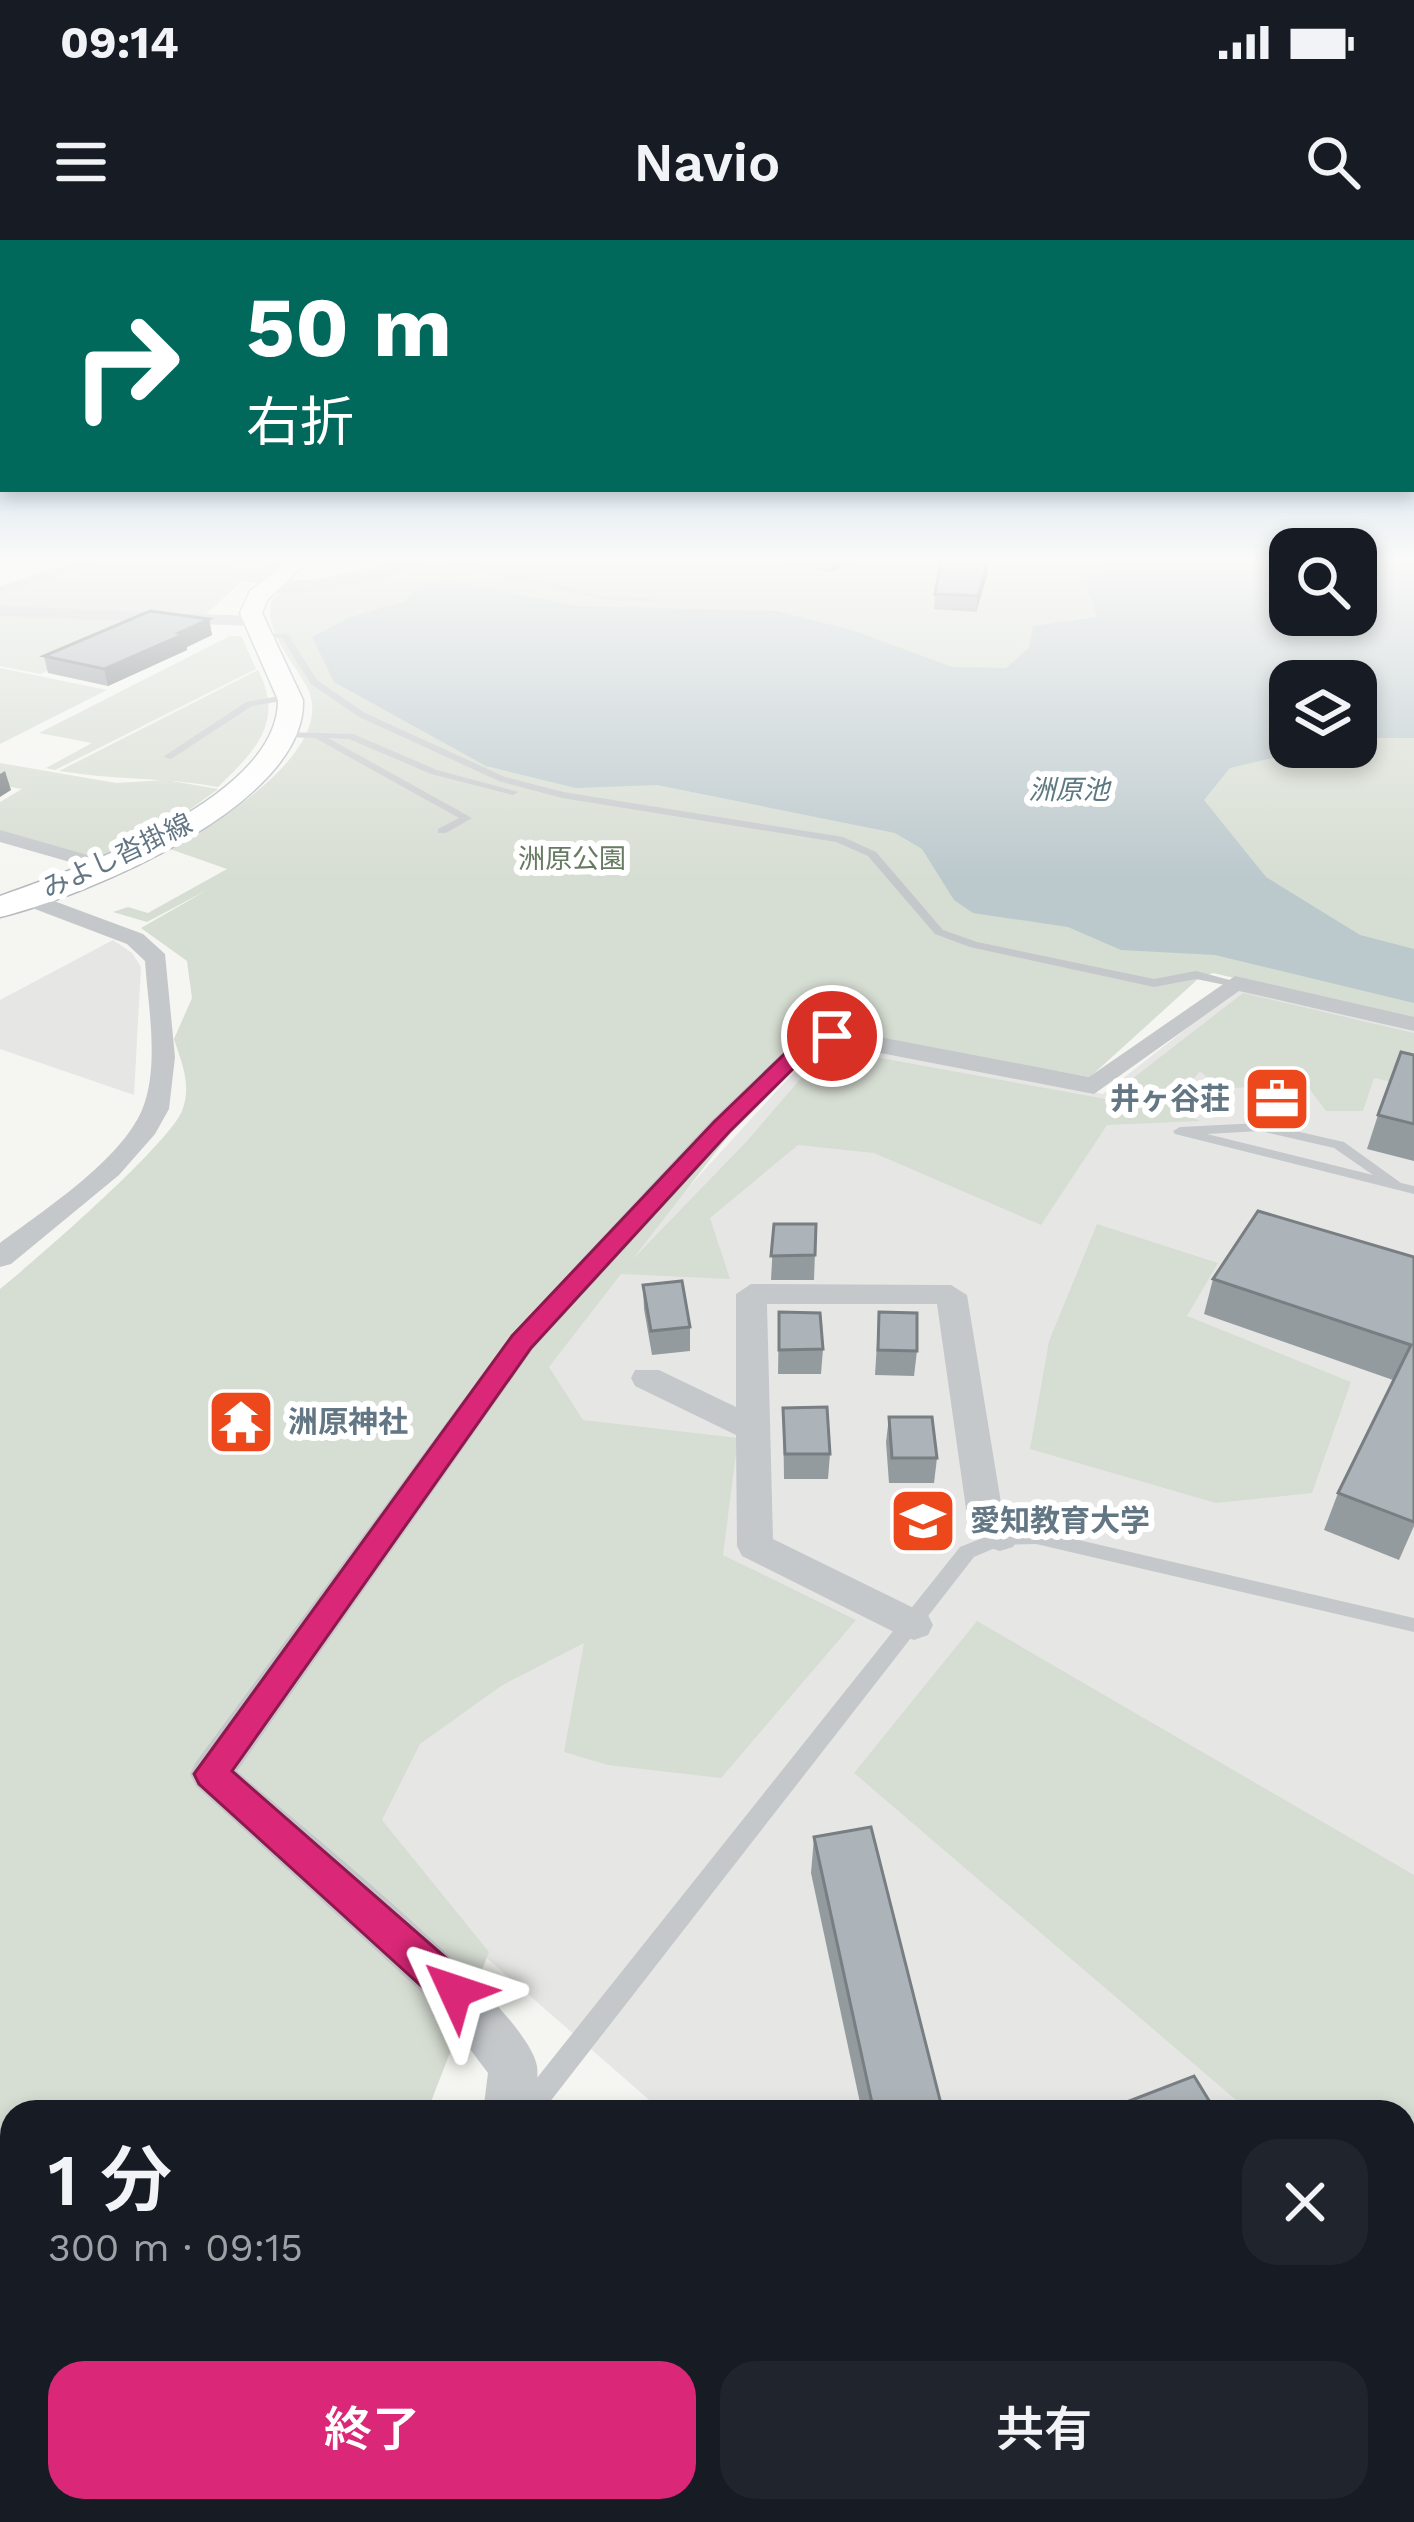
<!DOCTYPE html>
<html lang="ja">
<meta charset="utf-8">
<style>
body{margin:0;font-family:"Work Sans","Noto Sans JP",sans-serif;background:#20242c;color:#f1f3f6;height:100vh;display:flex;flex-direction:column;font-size:45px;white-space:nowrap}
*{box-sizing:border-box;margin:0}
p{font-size:39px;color:#9ea1a6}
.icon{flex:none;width:66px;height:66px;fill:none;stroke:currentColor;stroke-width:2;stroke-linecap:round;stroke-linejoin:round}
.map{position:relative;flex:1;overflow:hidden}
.panel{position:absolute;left:0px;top:1860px;width:1416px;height:423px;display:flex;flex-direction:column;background:#171b24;border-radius:36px 36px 0 0;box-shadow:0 6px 18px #0003}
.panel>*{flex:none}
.banner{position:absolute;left:0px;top:0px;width:1416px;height:252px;box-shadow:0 6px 18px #0003;background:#00695c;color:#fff;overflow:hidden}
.fabs{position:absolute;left:1269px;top:288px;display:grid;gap:24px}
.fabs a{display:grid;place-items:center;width:108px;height:108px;border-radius:24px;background:#171b24;box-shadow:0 6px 18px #0003;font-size:60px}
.pin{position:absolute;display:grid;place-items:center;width:102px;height:102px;color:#fff;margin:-51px;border:6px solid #fff;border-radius:50%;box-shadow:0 3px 12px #0007}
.me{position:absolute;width:132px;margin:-66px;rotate:312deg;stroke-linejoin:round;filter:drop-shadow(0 0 9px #0008)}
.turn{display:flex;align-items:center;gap:42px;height:252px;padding:0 48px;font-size:54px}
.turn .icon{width:156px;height:156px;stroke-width:2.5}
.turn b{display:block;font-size:84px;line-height:102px}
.round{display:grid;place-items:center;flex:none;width:126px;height:126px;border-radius:36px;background:#20242c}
.headline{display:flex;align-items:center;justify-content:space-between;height:204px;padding:0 48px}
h1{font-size:72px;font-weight:600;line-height:90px}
.action{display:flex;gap:24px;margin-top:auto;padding:24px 48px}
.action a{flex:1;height:138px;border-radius:36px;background:#db2777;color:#fff;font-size:48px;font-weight:600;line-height:138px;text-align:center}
.action a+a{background:#20242c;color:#f1f3f6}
.status{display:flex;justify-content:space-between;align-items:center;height:84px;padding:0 60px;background:#171b24;direction:ltr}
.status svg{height:33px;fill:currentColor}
header{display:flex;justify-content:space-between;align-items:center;height:156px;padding:0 48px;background:#171b24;font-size:54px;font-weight:600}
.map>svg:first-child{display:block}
</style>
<div class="status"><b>09:14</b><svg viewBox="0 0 49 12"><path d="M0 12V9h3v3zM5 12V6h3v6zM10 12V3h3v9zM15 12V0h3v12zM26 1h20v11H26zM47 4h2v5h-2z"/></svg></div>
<header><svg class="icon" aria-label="menu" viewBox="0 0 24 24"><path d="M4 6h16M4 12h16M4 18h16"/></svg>Navio<svg class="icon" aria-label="search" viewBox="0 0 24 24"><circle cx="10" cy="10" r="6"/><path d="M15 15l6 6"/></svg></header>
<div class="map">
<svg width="1414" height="2282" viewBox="0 0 1414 2282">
<rect width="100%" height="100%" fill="#f5f5f1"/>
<g fill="#e6e7e5">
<path d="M113,700L132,713L141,727L134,855L0,809V760Z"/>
<path d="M1238,748L1414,790V2282H1192L1180,2271H1404V1872H663L262,1522L604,1040L814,810L841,806L1103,854Z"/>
</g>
<g fill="#d6ddd2" fill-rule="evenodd">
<path d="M97,322H207L258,330L273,322H290L261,343L241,342L202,378L0,369V354Z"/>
<path d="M431,322H1290V375H1356V322H1414V780L1213,733L1198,739L1090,837L827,790L808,793L632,1020L747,901L821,815L842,811L1106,859L1243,753L1414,793V847L1374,838L1363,871H1326L1305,843L1220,849L1200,831L1170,868L1200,881L1107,885L1041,985L874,913L798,905L710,978L730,1039L621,1034L549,1127L583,1180L738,1198L723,1315L856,1380L721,1538L608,1525L564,1512L584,1403L501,1446L420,1504L382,1580L489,1712L427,1872H12V2159L0,2165V1049C36,1020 167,906 182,871C192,845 182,824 174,799L192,758L187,721L141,688L209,649L147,682L113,672L128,667L148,673L227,629L170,609C214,584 342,509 306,445C293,421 264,390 271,362L278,354L349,345ZM1290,441H1356V507H1290Z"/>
<path d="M0,373L163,380L40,434L0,426Z"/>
<path d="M230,396H241L256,429L55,530L46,528L92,503L39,493Z"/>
<path d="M0,428L107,450L0,504Z"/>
<path d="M258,430C285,482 255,511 218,547C165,537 113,540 59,531Z"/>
<path d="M0,523L116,543L166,540L218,549L185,573L95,619L0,591V562L22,549L0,545Z"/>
<path d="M1097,984L1218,1023L1187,1076L1351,1142L1312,1253L1216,1263L1030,1209L1049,1101Z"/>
<path d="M977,1381L1414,1635V2144L1404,2127V1872H1250L854,1533Z"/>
</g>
<path fill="#bbc8cc" d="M1114,322H1290V375H1356V322H1414V498H1356V441H1290V507H1319L1230,528L1204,560L1266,637L1360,695L1414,709V763L1215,715L1121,710L1068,687L973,673L954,660L922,609L895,593L657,545L576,548L486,526L334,442L312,397L350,377L406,361L419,345L454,342L578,366L777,371L855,391L952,427L1006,428L1029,408L1033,386L1097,377L1085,340Z"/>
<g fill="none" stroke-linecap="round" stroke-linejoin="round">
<defs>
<path id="secondary" d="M286,322H308L268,359L262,373L303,460C307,565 85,656 0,677V656C77,629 279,558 278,460L240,373L250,351Z"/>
</defs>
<use href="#secondary" stroke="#b4babe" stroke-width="3"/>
<g fill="#c5c8cb" fill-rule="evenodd">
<path d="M444,322H456L604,356L657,359L653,361L604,360Z"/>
<path d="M256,393L288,394L317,440L365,473L505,537L563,552L843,597L876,612L943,690L977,702L1154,739L1196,731L1241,743L1235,747L1196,739L1154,747L970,707L935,694L868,616L836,602L562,558L499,541L359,477L311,444L282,398L259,397Z"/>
<path d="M291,454L295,457L294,459L252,466L171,519L163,517L246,462Z"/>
<path d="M285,492L353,494L437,530L518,552L513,555L431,534L349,499L328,498L472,578L446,593H438V589L459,578L315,498L282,497V493Z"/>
<path d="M1260,883L1344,902L1401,943L1414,946V954L1175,894L1173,891L1180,887ZM1260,891L1334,908L1373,935L1207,894Z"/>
<path d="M1036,1290L1414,1378V1392L1036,1304L1002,1305L974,1317L542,1872H514L517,1863L960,1307L1000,1291Z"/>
</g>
<g fill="#c5c8cb" fill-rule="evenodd">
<path d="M76,322H97L0,355V346Z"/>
<path d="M0,366L252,376L260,381L252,386L0,376Z"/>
<path d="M0,590L112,622L116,626L105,632L0,602Z"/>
<path d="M27,651L143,694L165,714L175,817L169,869L155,894L119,935L11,1024L0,1027V1003C44,970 120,921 142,870C160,827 148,766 145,721L127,704L19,663L16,658Z"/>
<path d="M1235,736L1414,777V791L1239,751L1094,854L833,804L816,808L731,893L533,1109L237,1531C293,1580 526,1765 537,1826C539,1840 534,1858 533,1872H483L488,1833L438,1767L196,1546L190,1534L196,1522L511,1095L711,881L798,798L832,788L1089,837Z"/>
<path d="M751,1044L951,1045L967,1055L1002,1269L1018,1298L1013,1307L1000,1311L987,1307L966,1269L937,1064H767L773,1299L928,1375L933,1385L928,1395L914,1400L900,1395L742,1316L737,1306L736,1195L635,1146L631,1138L635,1130H659L736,1167V1054Z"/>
<path d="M674,2271H734L730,2282H670Z"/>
<path d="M942,2271H1004L1009,2282H947Z"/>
</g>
<g fill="#c5c8cb" fill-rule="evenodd">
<path d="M395,322H426C402,338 280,364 257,348L266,342L321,339Z"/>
<path d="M12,2224V2271H45L41,2282H0V2229Z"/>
</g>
<use href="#secondary" fill="#fff" fill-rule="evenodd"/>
</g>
<g fill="#949b9f">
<path d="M786,322H856L830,332Z"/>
<path d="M988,322L987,336L976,372L934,369L935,354Z"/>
<path d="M209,379L212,395L187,407V410L108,446L48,433L44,416Z"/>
<path d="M1414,815V921L1367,909L1378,875Z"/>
<path d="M774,984H816L814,1040H771Z"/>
<path d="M1414,1017V1286L1399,1320L1324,1290L1338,1253L1393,1140L1204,1074L1213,1039Z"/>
<path d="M643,1045L690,1087V1111L652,1115L644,1069Z"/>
<path d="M779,1072L823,1109L821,1134H778Z"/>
<path d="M879,1072L917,1111L914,1136L875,1135Z"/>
<path d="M783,1168L830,1214L828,1239H784Z"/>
<path d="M889,1177L937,1218L934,1243H889L886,1202Z"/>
<path d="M814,1597L943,1872H862L811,1633Z"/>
<path d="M464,2271H552L548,2282H486Z"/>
<path d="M1312,2271H1404L1414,2282H1318Z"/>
</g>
<g fill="#787e82">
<path d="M831,322H856L830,332Z"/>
<path d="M988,322L987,336L976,372L978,356Z"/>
<path d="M209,379L212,395L187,407V410L108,446L104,429Z"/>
<path d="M5,531L11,550L0,557V534Z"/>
<path d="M541,2271H552L548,2282H537Z"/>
</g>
<g fill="#acb4b9" stroke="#787e82" stroke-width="3">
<path d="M941,322H988L978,356L935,354Z"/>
<path d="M150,371L209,379L179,393L184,394L104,429L44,416Z"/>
<path d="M1401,812L1414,815V884L1378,875Z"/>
<path d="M1258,971L1414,1017V1282L1338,1253L1411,1105L1213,1039Z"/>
<path d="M774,984H816L815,1015L771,1016Z"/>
<path d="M682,1041L690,1087L651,1091L643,1045Z"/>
<path d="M779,1072L820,1073L823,1109L779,1110Z"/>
<path d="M879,1072L917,1073V1111L878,1110Z"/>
<path d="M827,1167L830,1214H785L783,1168Z"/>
<path d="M889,1177H932L937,1218H892Z"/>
<path d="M871,1587L943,1872H874L814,1597Z"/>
<path d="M1194,1836L1216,1872H1130L1124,1863Z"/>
<path d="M1404,2179L1414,2196V2282H1365L1359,2271H1404Z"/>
<path d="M494,2271H541L537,2282H516Z"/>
<path d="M740,2271H805L803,2282H738Z"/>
</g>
<linearGradient id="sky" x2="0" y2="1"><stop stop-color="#96bcdd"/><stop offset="0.5" stop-color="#fafaf9"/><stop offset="1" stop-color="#fafaf9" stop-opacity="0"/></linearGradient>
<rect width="1414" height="641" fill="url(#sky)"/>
<path fill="#db2777" stroke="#8e194d" stroke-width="3" d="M832,790L840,792V801L814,808L729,892L531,1108L232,1531L469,1738L475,1751L469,1764L455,1769L441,1764L199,1544L194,1534L512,1096L714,882L800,799Z"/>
<defs>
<symbol id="office-square" viewBox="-11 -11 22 22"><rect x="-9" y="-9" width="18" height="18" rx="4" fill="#ec481b" stroke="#fff"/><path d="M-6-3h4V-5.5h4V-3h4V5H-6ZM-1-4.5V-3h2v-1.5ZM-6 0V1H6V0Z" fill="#fff"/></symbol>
<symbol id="temple-square" viewBox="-11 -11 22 22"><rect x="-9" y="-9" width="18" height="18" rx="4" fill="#ec481b" stroke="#fff"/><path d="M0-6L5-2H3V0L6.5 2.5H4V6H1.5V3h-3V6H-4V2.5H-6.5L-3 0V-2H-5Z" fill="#fff"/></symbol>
<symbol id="university-square" viewBox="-11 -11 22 22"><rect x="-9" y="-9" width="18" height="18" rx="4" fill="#ec481b" stroke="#fff"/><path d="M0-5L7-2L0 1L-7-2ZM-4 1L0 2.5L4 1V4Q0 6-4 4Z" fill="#fff"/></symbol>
</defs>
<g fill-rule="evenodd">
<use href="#office-square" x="1239" y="821" width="76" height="76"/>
<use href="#temple-square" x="203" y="1144" width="76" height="76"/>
<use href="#university-square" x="885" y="1243" width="76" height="76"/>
</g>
<g text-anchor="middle" stroke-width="12" stroke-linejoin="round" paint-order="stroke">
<g font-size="27" font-style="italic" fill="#5e7881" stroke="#fff">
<text x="1069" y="559">洲原池</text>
</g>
<g font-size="27" fill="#637684" stroke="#fff">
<text transform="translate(117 616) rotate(-25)" y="9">みよし沓掛線</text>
</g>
<g font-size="27" fill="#677b62" stroke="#fff">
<text x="572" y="628">洲原公園</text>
</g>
<g font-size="30" font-weight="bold" fill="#637684" stroke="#fff" text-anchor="start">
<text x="1230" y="869" text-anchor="end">井ヶ谷荘</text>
<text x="288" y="1192">洲原神社</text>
<text x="970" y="1291">愛知教育大学</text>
</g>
</g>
</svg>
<div class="fabs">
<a><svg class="icon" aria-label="search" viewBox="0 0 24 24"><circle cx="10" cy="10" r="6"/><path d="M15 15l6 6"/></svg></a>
<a><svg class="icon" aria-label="layers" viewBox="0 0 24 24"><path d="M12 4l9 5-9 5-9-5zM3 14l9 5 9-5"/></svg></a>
</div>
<div class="pin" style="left:832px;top:796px;background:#d93025"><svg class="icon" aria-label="arrive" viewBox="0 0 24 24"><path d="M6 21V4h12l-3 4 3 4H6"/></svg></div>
<svg class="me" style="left:455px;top:1751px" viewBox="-20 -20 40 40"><path d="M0-17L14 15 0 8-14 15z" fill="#db2777" stroke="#fff" stroke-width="4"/></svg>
<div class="banner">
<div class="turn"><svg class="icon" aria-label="right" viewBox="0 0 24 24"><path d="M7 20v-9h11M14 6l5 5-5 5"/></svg><div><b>50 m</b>右折</div></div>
</div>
<section class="panel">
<div class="headline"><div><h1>1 分</h1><p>300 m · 09:15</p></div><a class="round"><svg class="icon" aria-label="close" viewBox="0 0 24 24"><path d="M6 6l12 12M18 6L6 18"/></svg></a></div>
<div class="action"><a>終了</a><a>共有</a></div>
</section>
</div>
